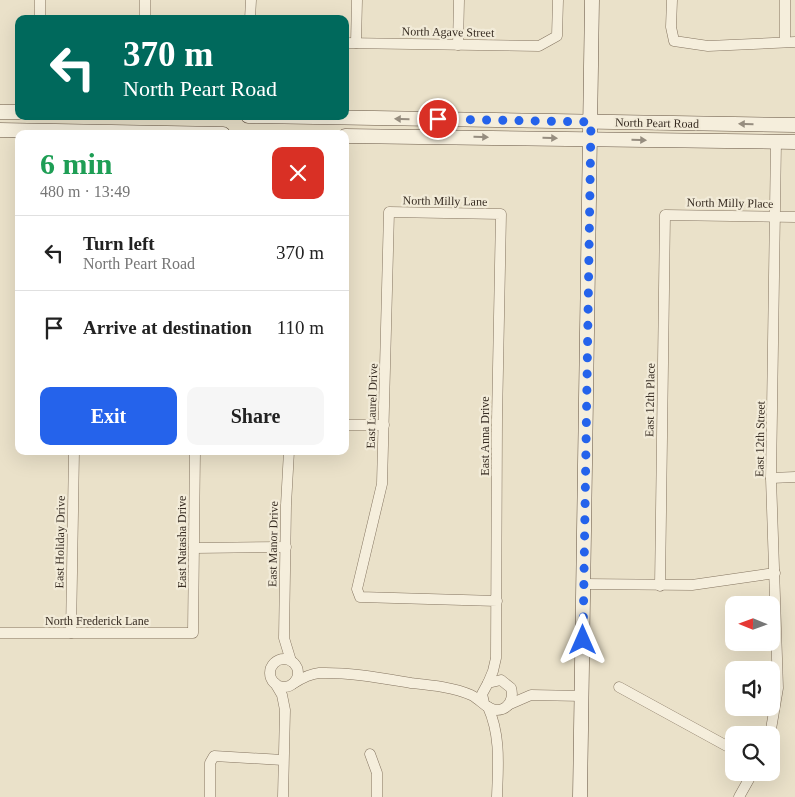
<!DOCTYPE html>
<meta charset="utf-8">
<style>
body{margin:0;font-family:Georgia,serif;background:#f6f6f6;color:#222;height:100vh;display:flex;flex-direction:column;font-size:19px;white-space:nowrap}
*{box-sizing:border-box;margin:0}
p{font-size:16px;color:#767676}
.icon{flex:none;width:28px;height:28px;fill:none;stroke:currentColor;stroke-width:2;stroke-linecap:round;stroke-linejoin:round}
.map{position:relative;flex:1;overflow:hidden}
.side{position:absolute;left:15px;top:130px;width:334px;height:325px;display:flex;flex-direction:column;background:#fff;border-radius:10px;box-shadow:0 5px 20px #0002}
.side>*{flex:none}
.top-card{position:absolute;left:15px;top:15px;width:334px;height:105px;border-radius:10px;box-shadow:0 5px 20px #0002;background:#00695c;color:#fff;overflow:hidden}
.needle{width:32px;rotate:271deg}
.tools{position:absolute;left:725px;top:596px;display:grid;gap:10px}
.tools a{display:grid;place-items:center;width:55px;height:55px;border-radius:10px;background:#fff;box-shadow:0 5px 20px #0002;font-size:25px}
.pin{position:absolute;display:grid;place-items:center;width:42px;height:42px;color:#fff;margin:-21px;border:2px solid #fff;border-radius:50%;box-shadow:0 1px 5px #0007}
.me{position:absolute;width:55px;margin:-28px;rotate:0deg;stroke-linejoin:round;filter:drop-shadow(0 0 4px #0008)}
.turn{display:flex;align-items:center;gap:18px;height:105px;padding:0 25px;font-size:22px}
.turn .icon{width:65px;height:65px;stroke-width:2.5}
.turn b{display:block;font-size:35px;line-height:42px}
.round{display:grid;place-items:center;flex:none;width:52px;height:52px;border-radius:10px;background:#f6f6f6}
.headline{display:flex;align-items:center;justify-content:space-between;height:85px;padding:0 25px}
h1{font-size:30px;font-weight:600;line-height:38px;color:#1e9e55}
.action{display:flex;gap:10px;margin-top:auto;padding:10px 25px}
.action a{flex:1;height:58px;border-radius:10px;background:#2563eb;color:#fff;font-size:20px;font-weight:600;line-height:58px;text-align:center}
.action a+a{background:#f6f6f6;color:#222}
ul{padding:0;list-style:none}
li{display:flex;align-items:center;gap:15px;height:75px;padding:0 25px;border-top:1px solid #e0e0e0}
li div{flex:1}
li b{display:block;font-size:19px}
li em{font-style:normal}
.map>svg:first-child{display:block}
</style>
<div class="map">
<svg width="795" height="797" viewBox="0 0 795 797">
<rect width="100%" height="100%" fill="#eae1c9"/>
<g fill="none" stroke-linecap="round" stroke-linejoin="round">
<defs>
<g id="street">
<path d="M672,0L671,27L674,41L708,46L795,42"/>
<path d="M40,19V0"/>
<path d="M145,19V0"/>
<path d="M250,19L251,0"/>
<path d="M785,42V0"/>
<path d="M345,43L539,46L557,36L558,0"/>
<path d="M356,43L357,0"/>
<path d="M458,45L459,0"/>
<path d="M345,425H384"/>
<path d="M289,451L286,505L284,638L291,661"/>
<path d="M771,478L795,477"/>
<path d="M194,548L286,547"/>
<path d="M583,584L692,585L775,573"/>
<path d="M660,586L665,215L795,217"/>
<path d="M0,633H193L195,451"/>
<path d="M71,633L74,451"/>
<circle cx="284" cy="673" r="14"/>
<path d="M275,683L282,695L285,710L283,797"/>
<path d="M294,683C302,678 310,674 319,673C349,672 381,678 411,683C430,685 453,687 471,695C480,699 487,710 497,710C509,710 514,698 511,688L501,680L488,683L482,694L484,703"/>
<path d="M488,683L493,671L496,658L497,420L501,214L389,212L382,484L357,589L360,597L497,601"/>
<path d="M619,687L734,750"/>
<path d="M508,705L531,695L582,696"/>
<path d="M488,707C501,736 498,766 497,797"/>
<path d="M770,735L778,688L771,478L776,142"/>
<path d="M370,754L377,773V797"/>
<path d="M210,797V763L214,756L283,760"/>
<path d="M739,797L753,772"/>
</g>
<g id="secondary">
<path d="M0,112H19"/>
<path d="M248,116L795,125"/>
<path d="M0,130L223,134"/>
<path d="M345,136L795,142"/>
<path d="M580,797L592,0"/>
</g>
</defs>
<use href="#street" stroke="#847460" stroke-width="11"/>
<use href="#secondary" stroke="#665543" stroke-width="15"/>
<use href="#street" stroke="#f5eedc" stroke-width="10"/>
<use href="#secondary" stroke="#f5eedc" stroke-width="14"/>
</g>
<defs><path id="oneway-solid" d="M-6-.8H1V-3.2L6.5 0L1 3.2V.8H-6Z" transform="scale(1.25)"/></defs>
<g fill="#968d7f">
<use href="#oneway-solid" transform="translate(402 119) rotate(-179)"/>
<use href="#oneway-solid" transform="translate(746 124) rotate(-179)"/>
<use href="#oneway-solid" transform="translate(481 137) rotate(1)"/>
<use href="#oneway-solid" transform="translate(550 138) rotate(1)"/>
<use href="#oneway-solid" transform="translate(639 140) rotate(1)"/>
</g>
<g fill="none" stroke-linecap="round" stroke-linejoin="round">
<path stroke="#2563eb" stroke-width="9" stroke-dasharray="0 16.2" d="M438,119L591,122L583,640"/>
</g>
<g text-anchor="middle" stroke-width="4.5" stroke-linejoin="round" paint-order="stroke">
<g font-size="12" fill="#372c22" stroke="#f2ebd8">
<text transform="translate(448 32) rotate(1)" y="4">North Agave Street</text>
<text transform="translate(657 123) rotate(1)" y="4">North Peart Road</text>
<text transform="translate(445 201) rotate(1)" y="4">North Milly Lane</text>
<text transform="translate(730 203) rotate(1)" y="4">North Milly Place</text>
<text transform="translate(650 400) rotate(-89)" y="4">East 12th Place</text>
<text transform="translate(372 406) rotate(-88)" y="4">East Laurel Drive</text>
<text transform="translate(485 436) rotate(-90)" y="4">East Anna Drive</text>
<text transform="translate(760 439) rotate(-89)" y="4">East 12th Street</text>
<text transform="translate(60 542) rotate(-89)" y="4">East Holiday Drive</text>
<text transform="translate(182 542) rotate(-90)" y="4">East Natasha Drive</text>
<text transform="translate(273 544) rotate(-89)" y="4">East Manor Drive</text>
<text x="97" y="625">North Frederick Lane</text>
</g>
</g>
</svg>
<div class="tools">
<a><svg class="needle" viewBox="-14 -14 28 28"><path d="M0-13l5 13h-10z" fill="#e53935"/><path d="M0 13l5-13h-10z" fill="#767676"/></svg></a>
<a><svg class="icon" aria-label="sound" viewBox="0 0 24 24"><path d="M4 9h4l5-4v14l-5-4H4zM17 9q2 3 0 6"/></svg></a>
<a><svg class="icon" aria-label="search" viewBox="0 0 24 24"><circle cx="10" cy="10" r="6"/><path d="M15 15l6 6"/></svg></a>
</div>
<div class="pin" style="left:438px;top:119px;background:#d93025"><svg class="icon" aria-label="arrive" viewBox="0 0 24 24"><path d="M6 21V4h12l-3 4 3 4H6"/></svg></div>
<svg class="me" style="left:583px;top:640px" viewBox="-20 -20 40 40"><path d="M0-17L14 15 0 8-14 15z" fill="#2563eb" stroke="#fff" stroke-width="4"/></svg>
<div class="top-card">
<div class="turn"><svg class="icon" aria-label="left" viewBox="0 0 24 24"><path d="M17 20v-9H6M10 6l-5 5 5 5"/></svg><div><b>370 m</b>North Peart Road</div></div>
</div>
<section class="side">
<div class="headline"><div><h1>6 min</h1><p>480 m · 13:49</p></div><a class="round" style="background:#d93025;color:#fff"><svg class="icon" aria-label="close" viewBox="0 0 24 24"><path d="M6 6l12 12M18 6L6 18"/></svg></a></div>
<ul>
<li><svg class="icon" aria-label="left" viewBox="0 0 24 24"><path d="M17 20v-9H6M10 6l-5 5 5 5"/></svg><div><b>Turn left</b><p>North Peart Road</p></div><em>370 m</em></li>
<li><svg class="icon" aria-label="arrive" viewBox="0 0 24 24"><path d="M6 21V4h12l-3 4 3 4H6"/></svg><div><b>Arrive at destination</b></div><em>110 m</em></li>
</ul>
<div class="action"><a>Exit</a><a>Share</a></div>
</section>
</div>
